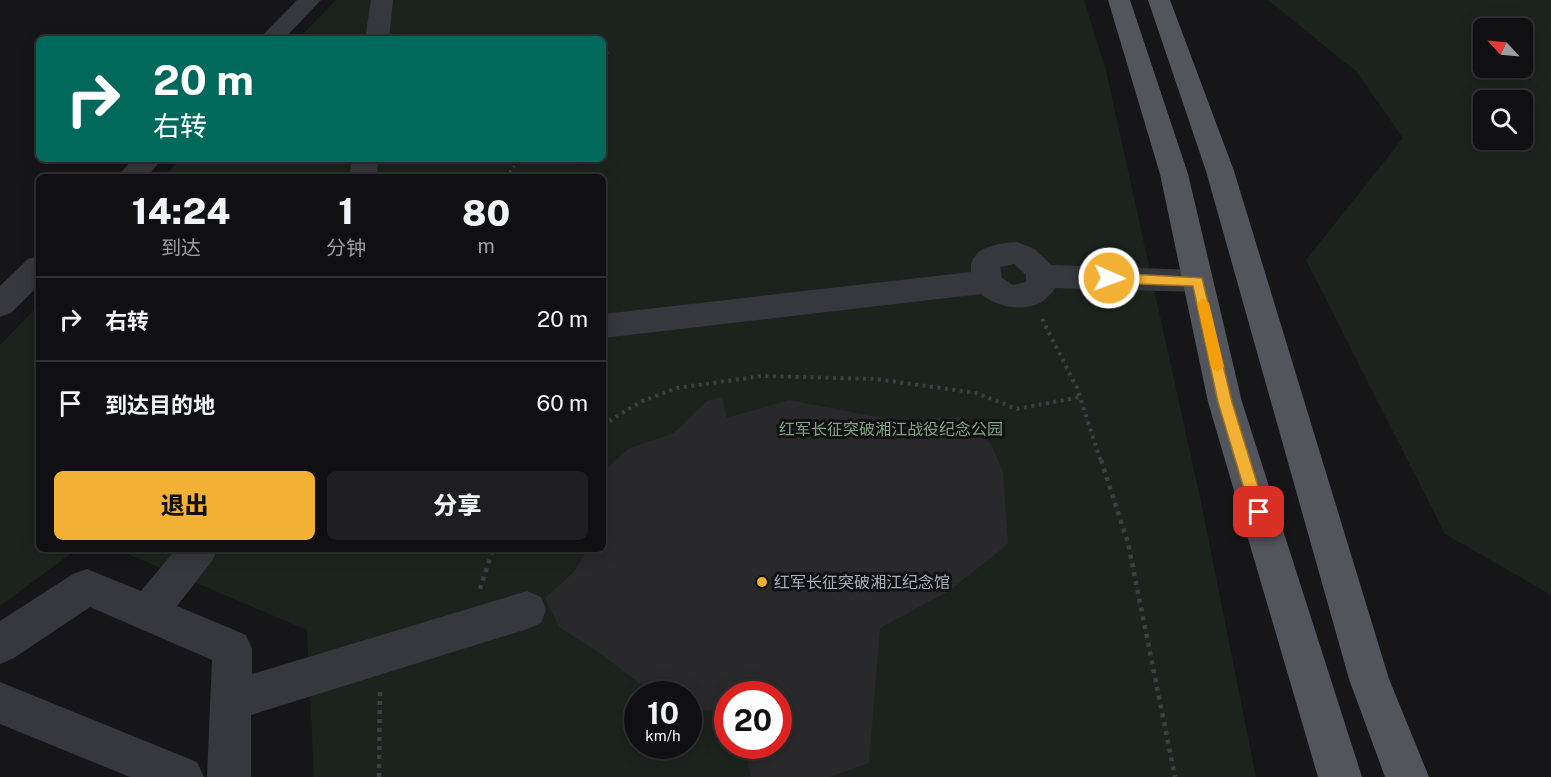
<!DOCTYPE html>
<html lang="zh">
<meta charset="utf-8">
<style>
body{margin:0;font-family:"Public Sans","Noto Sans SC",sans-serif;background:#1e1e20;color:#f1f3f6;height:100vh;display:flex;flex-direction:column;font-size:22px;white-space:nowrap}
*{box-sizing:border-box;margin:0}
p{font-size:20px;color:#9c9d9f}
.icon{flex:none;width:33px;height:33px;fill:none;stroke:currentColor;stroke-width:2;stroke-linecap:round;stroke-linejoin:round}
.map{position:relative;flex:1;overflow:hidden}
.drawer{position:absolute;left:36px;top:174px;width:570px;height:378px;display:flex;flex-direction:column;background:#101012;border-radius:9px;box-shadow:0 3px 15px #0003,0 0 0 2px #303032}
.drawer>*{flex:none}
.banner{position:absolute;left:36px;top:36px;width:570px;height:126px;border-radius:9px;box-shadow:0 3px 15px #0003,0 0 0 2px #303032;background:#00695c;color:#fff;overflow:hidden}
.needle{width:39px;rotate:296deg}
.buttons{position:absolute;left:1473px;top:18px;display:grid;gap:12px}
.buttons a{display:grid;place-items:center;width:60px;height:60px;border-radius:9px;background:#101012;box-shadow:0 3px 15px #0003,0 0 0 2px #303032;font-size:30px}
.speed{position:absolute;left:624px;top:681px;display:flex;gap:12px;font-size:30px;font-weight:700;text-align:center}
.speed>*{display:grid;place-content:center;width:78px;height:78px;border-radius:50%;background:#101012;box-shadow:0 3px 15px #0003,0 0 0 2px #303032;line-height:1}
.speed small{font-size:15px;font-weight:400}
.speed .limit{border:9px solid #d22;background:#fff;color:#111}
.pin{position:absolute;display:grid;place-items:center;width:51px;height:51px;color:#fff;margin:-26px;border-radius:12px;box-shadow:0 3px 9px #0006}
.me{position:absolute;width:66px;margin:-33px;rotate:92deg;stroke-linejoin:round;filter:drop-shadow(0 0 4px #0008)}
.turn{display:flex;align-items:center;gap:21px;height:126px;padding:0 18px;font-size:27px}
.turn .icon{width:78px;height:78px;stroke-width:2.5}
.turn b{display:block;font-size:42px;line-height:51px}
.eta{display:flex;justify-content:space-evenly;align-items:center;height:102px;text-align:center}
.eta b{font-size:36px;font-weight:800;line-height:42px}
.primary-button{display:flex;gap:12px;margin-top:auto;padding:12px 18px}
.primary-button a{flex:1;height:69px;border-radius:9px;background:#f2b134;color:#111;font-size:24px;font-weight:800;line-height:69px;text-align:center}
.primary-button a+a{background:#1e1e20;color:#f1f3f6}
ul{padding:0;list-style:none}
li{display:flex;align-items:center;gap:18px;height:84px;padding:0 18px;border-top:2px solid #303032}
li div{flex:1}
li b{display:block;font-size:22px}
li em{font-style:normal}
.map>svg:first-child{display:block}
</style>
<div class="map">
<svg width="1551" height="777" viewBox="0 0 1551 777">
<rect width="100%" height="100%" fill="#161618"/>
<g fill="#1c231d" fill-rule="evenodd">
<path d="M336,0H1084L1106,71L1201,502L1256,777H314L307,630L116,549H603V177H163L181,159H603V39H298ZM638,694H688V746H638ZM728,694H778V746H728Z"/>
<path d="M1268,0H1551V595L1445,534L1306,260L1403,138L1357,72ZM1484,28H1522V68H1484ZM1484,100H1522V140H1484Z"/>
<path d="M39,305V549H77L0,606V345Z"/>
</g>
<path fill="#29292c" d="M722,397L727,418L789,400L892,420L960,417L991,444L1003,472L1008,544L949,591L880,628L869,763L829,777H751L744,746H778V694H728V710L688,711V694H654L598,652L559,627L545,598L574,572L588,549H603V472L628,449L674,433L707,401Z"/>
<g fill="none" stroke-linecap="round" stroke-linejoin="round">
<g stroke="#3d3f44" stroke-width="3" stroke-dasharray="2 4" stroke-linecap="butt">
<path d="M603,58L610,49"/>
<path d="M506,177L520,159"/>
</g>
<g stroke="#3d3f44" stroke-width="4" stroke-dasharray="3 4.5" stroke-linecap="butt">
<path d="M1042,319L1077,388L1101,462"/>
<path d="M603,425L640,402L677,388L762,376L876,379L976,393L1017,409L1080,397"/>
</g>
<g stroke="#3d3f44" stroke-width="4.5" stroke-dasharray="4 5" stroke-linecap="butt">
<path d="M1101,460L1128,543L1175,777"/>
<path d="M480,589L493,549"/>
<path d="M379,777L380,689"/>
</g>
<g fill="#37383d" fill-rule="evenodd">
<path d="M297,0H321L284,39H259Z"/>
<path d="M371,0H393L389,39H365Z"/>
<path d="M133,159H162L147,177H117Z"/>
<path d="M352,159H378L377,177H349Z"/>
<path d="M1017,242L1035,249L1051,265L1198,270L1209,273L1213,281L1209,289L1198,292L1055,288C1040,315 1002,311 981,294L603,338V314L971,272C968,247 999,243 1017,242ZM1014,264L1026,275V282L1013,285L1002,278L1000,267Z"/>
<path d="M39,256V285L11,313L0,317V286L28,259Z"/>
<path d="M176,549H218L212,561L177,606L246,635L252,649V674L527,591L541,597L546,610L541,623L527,629L251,715V777H207L212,660L90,607L14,658L0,664V621L73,574L87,569L141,591Z"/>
<path d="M0,682L197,762L204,777H130L0,724Z"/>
</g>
<g fill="#53555c" fill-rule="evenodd">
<path d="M1108,0H1130L1188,174L1242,402L1362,777H1318L1208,402L1160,174Z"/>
<path d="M1148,0H1170L1234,171L1389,679L1429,777H1385L1349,679L1206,171Z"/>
</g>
</g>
<path fill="#f2b134" stroke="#9d7322" stroke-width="1.5" d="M1109,273L1202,278L1232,402L1266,512L1264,517H1254L1251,512L1218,402L1193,286L1109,283L1103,278Z"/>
<path fill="#f59e0b" d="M1203,298L1209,303L1224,367L1217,372L1211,367L1197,303Z"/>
<circle fill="#f2b134" stroke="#111113" stroke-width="2" cx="762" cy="582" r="6"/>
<g text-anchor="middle" stroke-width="6" stroke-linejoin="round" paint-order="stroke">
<g font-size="16" fill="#7fa381" stroke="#111113">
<text x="891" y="435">红军长征突破湘江战役纪念公园</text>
</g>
<g font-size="16" fill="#a8adb8" stroke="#111113" text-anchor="start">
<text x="774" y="588">红军长征突破湘江纪念馆</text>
</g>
</g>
</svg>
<div class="buttons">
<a><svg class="needle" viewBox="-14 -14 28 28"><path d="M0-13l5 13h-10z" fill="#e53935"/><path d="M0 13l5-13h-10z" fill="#9c9d9f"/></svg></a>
<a><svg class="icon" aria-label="search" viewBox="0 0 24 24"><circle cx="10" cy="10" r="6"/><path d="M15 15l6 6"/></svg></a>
</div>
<div class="speed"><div>10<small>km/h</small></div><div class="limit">20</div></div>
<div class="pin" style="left:1259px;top:512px;background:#d93025"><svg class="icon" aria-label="arrive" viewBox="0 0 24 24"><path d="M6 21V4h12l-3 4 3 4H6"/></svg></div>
<svg class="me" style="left:1109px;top:278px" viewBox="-20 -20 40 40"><circle r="17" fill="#f2b134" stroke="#fff" stroke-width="3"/><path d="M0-11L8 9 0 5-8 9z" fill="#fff"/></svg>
<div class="banner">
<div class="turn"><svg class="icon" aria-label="right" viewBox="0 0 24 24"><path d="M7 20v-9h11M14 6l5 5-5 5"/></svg><div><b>20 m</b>右转</div></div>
</div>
<section class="drawer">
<div class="eta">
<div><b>14:24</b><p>到达</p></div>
<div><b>1</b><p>分钟</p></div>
<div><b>80</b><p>m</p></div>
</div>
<ul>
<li><svg class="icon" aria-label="right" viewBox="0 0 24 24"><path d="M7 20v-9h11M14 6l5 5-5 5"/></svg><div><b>右转</b></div><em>20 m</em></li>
<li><svg class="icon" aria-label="arrive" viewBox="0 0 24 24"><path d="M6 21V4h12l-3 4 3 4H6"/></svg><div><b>到达目的地</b></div><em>60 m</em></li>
</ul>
<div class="primary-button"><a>退出</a><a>分享</a></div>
</section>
</div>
